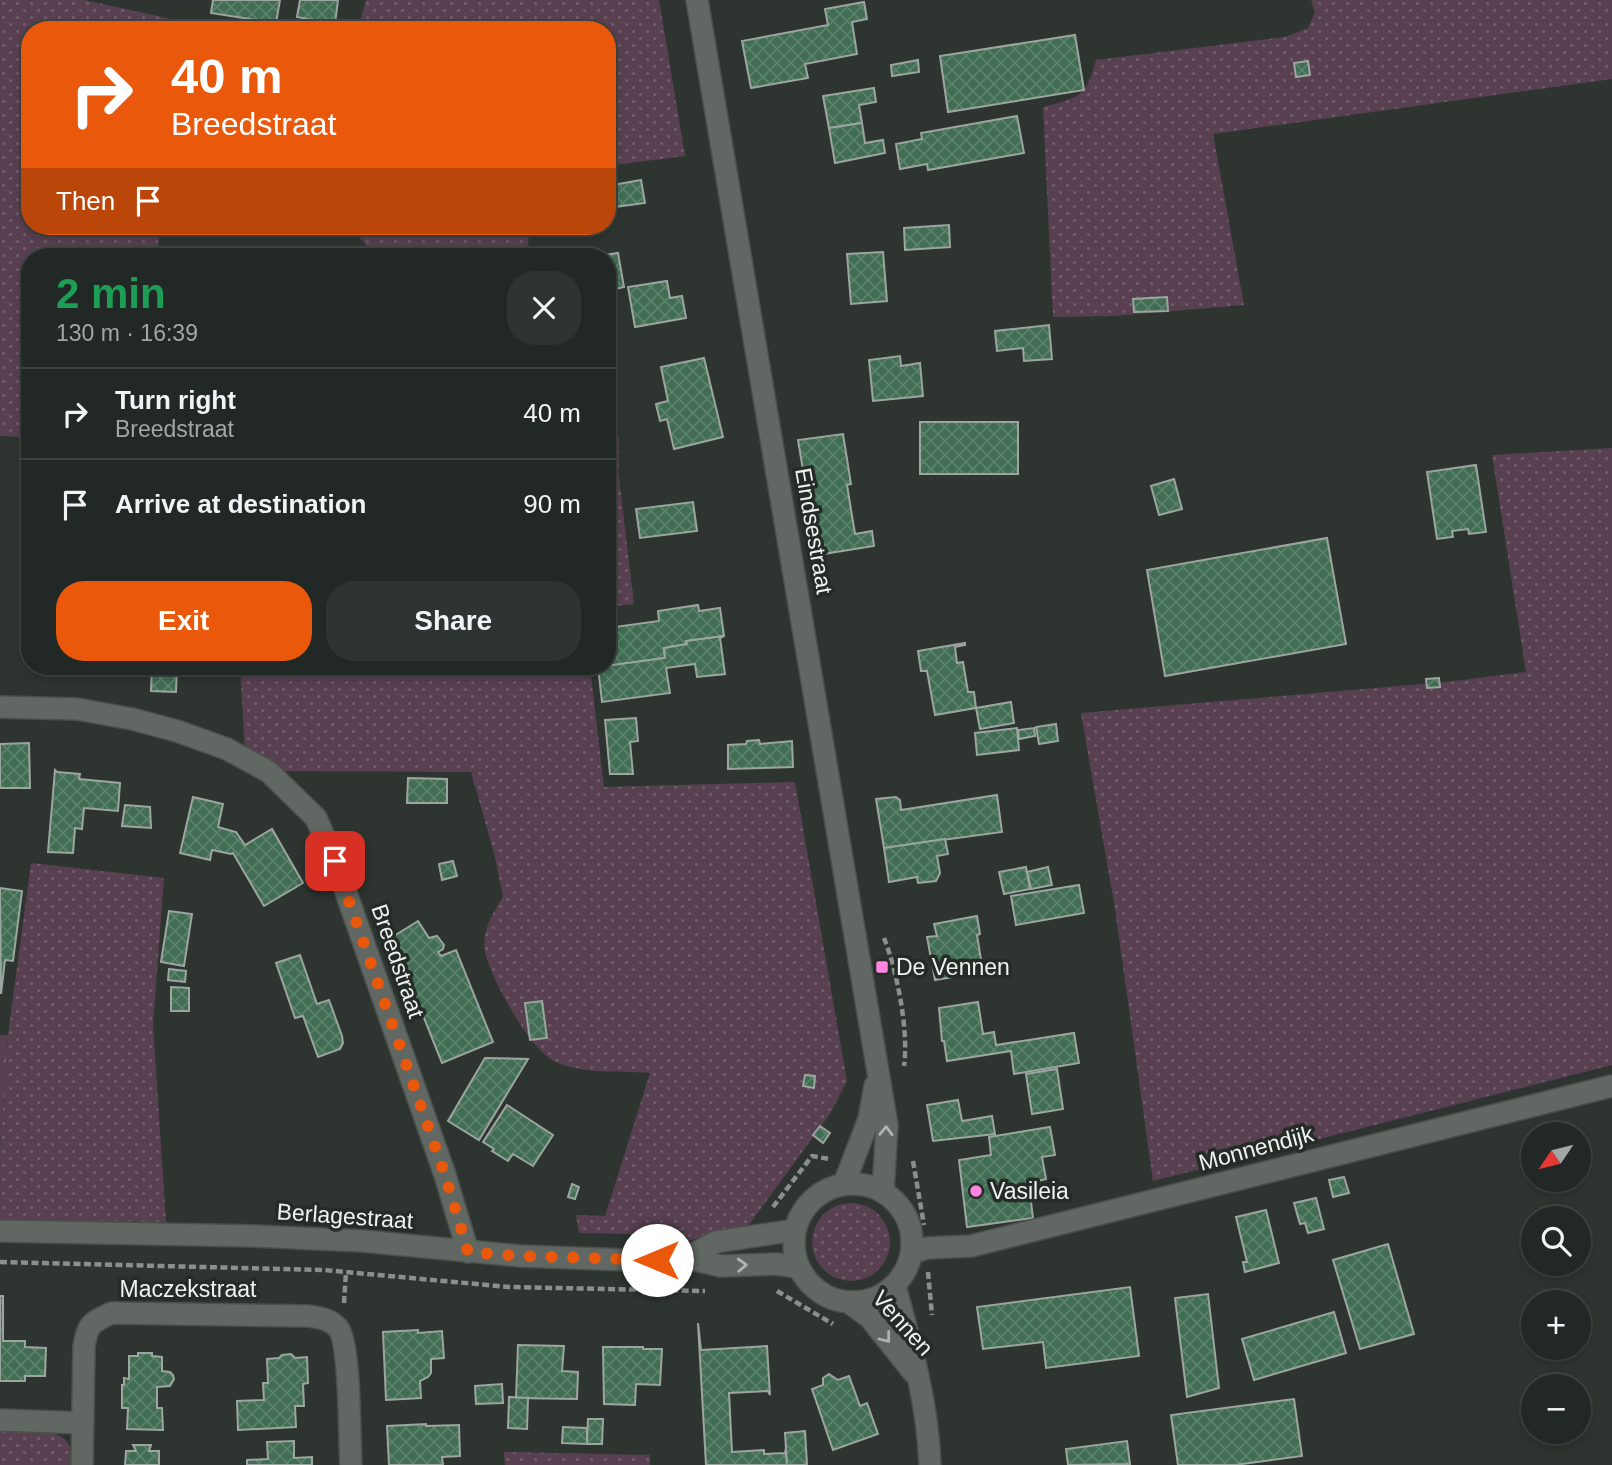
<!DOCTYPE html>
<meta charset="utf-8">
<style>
body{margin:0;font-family:Helvetica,sans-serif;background:#2e3432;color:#f1f3f6;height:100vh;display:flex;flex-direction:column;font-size:26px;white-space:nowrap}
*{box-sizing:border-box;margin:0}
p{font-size:23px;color:#a2a6a7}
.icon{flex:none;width:38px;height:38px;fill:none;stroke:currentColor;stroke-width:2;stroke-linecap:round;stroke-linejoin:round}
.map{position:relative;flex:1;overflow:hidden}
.panel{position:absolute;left:21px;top:248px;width:595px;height:427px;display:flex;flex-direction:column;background:#222825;border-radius:28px;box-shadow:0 4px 10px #0003,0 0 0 2px #3f4442}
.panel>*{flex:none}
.guide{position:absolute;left:21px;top:21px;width:595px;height:214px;border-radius:28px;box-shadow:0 4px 10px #0003,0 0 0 2px #3f4442;background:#ea580c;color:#fff;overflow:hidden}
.needle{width:46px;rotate:235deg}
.fabs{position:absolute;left:1521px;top:1122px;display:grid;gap:14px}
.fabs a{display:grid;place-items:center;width:70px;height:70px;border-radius:50%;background:#222825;box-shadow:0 4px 10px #0003,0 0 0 2px #3f4442;font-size:35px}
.pin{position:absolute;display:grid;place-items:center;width:60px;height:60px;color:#fff;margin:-30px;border-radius:14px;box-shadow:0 4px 10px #0006}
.me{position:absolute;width:77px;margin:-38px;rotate:270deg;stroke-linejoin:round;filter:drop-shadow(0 0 5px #0008)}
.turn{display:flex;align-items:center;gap:24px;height:147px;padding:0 35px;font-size:32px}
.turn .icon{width:91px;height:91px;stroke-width:2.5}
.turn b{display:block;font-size:49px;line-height:60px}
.then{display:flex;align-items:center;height:66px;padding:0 35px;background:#0003;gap:14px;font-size:26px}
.round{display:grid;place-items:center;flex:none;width:74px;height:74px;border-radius:28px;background:#2e3432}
.head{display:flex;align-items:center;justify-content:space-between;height:119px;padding:0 35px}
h1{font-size:42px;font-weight:700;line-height:52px;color:#1e9e55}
.action{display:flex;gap:14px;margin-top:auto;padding:14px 35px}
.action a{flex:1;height:80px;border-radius:28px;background:#ea580c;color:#fff;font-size:28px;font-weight:700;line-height:80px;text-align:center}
.action a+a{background:#2e3432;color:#f1f3f6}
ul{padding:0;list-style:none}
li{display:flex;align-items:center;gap:21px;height:91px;padding:0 35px;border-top:2px solid #3f4442}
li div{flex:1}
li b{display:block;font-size:26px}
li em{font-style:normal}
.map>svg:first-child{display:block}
</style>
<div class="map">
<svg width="1612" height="1465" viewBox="0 0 1612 1465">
<defs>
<pattern id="grass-dots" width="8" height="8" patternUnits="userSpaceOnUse" patternTransform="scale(1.75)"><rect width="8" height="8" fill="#584051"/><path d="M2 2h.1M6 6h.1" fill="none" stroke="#705c6a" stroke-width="1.8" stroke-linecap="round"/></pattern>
<pattern id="forest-firs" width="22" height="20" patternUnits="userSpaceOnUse" patternTransform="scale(1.75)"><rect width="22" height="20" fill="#584051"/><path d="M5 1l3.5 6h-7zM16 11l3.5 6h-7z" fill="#705c6a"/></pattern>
<pattern id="building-cross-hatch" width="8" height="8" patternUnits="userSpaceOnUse" patternTransform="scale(1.75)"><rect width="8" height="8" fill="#406d53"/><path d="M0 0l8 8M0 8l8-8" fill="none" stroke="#5c826c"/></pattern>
</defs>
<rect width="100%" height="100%" fill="#2e3531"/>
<g fill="url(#grass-dots)">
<path d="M0,0H85L220,30H30V226H159L158,257H30V437L0,436Z"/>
<path d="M366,0H659L685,156L607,166V30H350L360,21Z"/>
<path d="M1311,0H1612V79L1213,134L1244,305L1113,316L1053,317L1043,107C1080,97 1086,98 1096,60L1285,37L1308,28L1315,12Z"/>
<path d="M350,226H529L528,257H376Z"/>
<path d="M607,438H619V478L634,604L607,607Z"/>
<path d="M1612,448V1065L1153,1181L1115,909L1081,713L1446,682L1526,672L1492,455Z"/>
<path d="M240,667H590L604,787L795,782L847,1081L830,1114L748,1226L675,1244L643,1246L630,1234L579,1233L576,1215L605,1216L650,1073C618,1070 583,1075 554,1061C529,1048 491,979 485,952C481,933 493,912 503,897L495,857L471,772L268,771L245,752Z"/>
<path d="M31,863L164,878L153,1025L166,1222L0,1220V1147L8,1035Z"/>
<circle cx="851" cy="1242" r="39"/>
<path d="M0,1431C18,1431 64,1426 70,1447C71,1452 70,1460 70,1465H0Z"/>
<path d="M504,1452L650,1455V1465H505Z"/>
</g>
<path fill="url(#forest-firs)" d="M0,1035H8L0,1147Z"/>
<g fill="url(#building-cross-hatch)" stroke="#9da5a0" stroke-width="2">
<path d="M213,0H280L276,23L211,13Z"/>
<path d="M300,0H338L335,24L297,17Z"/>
<path d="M864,2L867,19L852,22L857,54L805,64L808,78L751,88L742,41L828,25L825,9Z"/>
<path d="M1075,35L1084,90L948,112L940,56Z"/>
<path d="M918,60L919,72L892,76L891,65Z"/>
<path d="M1308,61L1310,75L1296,77L1294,63Z"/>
<path d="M874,88L876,102L859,105L862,123L829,128L823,96Z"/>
<path d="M1017,116L1024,153L928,170L927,164L900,169L896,144L922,139L921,133Z"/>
<path d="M862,123L865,143L883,140L885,153L835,163L829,128Z"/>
<path d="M641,180L645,203L607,208V186Z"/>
<path d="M949,225L950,247L905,250L904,228Z"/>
<path d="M559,226H596V228L560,230Z"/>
<path d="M883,252L887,301L851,304L847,254Z"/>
<path d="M618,253L624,287L607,291V257L598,256Z"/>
<path d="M667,281L670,298L682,296L686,318L635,327L628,287Z"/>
<path d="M1167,297L1168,311L1134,312L1133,299Z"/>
<path d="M1049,325L1052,359L1024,361L1023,348L997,351L995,331Z"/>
<path d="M900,356L901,366L920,363L923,396L873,401L869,360Z"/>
<path d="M704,358L723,437L674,449L667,419L660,421L656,404L668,401L661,367Z"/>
<rect x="920" y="422" width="98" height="52"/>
<path d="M843,434L851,484L847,485L855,534L872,531L874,546L817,555L798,440Z"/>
<path d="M1476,465L1486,532L1469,534L1468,529L1452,531L1453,537L1437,539L1427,472Z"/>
<path d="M1174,479L1182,509L1159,515L1151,486Z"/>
<path d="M693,502L697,531L640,538L636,509Z"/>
<path d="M1327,538L1346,644L1165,676L1147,570Z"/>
<path d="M698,605L699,611L720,608L724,636L686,641L687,644L664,648L665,658L607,666V628L659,621L658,611Z"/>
<path d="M724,636L720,638L725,674L697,677L695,664L666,668L670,693L602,702L598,667L665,658L664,648L687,644L686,641Z"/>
<path d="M965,643V645L955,647L957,663L963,662L968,692H974L976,708L1011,702L1014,723L980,729L976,708L935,715L927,671H921L918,651Z"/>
<path d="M152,667H177L176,692L151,691Z"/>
<path d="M474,667H503L504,669L475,674Z"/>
<path d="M1439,678L1440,687L1427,688L1426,679Z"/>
<path d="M636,718L638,741L630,742L633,774H610L605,720Z"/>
<path d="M1056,724L1058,741L1039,744L1036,727Z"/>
<path d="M1017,728L1019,750L977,755L975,733Z"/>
<path d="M1034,728L1035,736L1019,739L1018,730Z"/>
<path d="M759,740L760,744L792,741L793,767L728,769V745L746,744L747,741Z"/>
<path d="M29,743L30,788H0V744Z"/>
<path d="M55,770L57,772L80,774L79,779L120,783L118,811L84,808L82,829L75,828L73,853L48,852Z"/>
<path d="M408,778L447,779V803H407Z"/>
<path d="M997,795L1002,832L884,848L876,799L896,797L900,800L901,810Z"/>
<path d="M193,797L223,804L218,827L236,832L245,845L272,829L303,883L264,906L233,853L231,854L212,850L210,860L180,853Z"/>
<path d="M125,805L150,807L151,828L122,826Z"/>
<path d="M945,839L948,854L937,856L940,873L936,881L918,883L917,877L889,882L884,848Z"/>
<path d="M453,861L457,876L442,880L439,864Z"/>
<path d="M1026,867L1030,889L1004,894L999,872Z"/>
<path d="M1048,867L1052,885L1031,889L1027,872Z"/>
<path d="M1079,885L1084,913L1016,925L1011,896Z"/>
<path d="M0,888L22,891L13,961L5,960L1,994Z"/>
<path d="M169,911L192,914L184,966L161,962Z"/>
<path d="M977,916L980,934L977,935L983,972L935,980L927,937L937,936L934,924Z"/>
<path d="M418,921L429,938L437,936L444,945L443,949L438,952L441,956L456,950L493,1042L442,1063L408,978L410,977L386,941Z"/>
<path d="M300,955L317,1004L329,1000L342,1036L343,1043L340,1049L318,1057L303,1016L295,1018L276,963Z"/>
<path d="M169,969L186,971L185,982L168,980Z"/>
<path d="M171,987L189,988V1011H171Z"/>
<path d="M542,1001L547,1038L530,1040L525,1003Z"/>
<path d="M978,1002L983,1034L994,1032L996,1045L1074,1033L1079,1063L1014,1074L1011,1051L947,1061L944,1041H942L939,1008Z"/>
<path d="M485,1058L528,1059L479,1140L448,1121Z"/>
<path d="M1057,1069L1063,1109L1032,1114L1026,1074Z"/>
<path d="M805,1075L815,1076L814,1088L803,1086Z"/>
<path d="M958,1100L962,1121L992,1116L995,1134L933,1141L927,1105Z"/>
<path d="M507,1105L553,1135L533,1166L513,1154L508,1161L492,1151L494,1149L483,1142Z"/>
<path d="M820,1126L830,1133L823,1143L813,1135Z"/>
<path d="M1050,1127L1055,1155L1042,1157L1046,1179L1026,1184L1028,1194H1030L1033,1218L967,1227L959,1160L991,1155L989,1137Z"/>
<path d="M1344,1177L1349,1193L1333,1197L1329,1180Z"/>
<path d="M572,1184L579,1187L575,1199L568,1197Z"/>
<path d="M1316,1198L1324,1229L1308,1233L1305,1223L1300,1224L1294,1203Z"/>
<path d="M1266,1210L1279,1263L1245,1272L1243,1262H1247L1236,1217Z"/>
<path d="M1388,1244L1414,1334L1360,1349L1333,1260Z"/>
<path d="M1130,1287L1139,1356L1046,1368L1043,1342L983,1349L977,1307Z"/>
<path d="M1208,1294L1219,1388L1187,1397L1175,1298Z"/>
<path d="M0,1296H3V1341H25V1347L46,1348L45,1376H25V1381H0Z"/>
<path d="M1334,1312L1346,1353L1254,1380L1242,1339Z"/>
<path d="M698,1323L701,1350L767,1346L770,1395L768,1391L729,1393L732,1452L764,1450V1454L785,1453L786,1448L787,1465H706Z"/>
<path d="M418,1330V1333L442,1331L444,1358L431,1359V1373L428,1377L420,1381L421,1398L386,1400L383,1332Z"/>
<path d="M518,1345L564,1346L562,1371L578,1372L577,1399L516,1398Z"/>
<path d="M603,1347H643V1349H662L660,1385L636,1384L635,1405L604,1404Z"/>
<path d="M138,1353H152V1356L162,1357V1371L170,1372L173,1375L174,1379L170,1386L157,1387V1408H162L163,1430L127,1429L128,1408H122V1385H124V1378L129,1379V1356H138Z"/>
<path d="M291,1354L295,1358L307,1357L308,1383L303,1384L304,1406H295L296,1427L238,1430L237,1401L264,1400L263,1383H268L267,1359L279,1358L282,1355Z"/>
<path d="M829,1374L838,1380L849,1376L860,1406L867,1403L878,1434L833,1450L812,1389L823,1385V1378Z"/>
<path d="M502,1384L503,1403L476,1404L475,1386Z"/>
<path d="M509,1397L528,1398L527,1429L508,1428Z"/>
<path d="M1294,1399L1302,1456L1235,1465H1178L1171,1415Z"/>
<path d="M588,1419H603L602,1444H587Z"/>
<path d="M426,1424V1426L459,1425L460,1456L442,1457L443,1465H389L387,1426Z"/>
<path d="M563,1427L587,1428V1444L562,1443Z"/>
<path d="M805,1431L807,1465H787L785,1433Z"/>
<path d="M294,1441V1458L312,1457V1465H247V1460L268,1459L267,1442Z"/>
<path d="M1127,1441L1130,1464L1068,1465L1066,1449Z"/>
<path d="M133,1445H151L149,1451H159V1465H125L126,1451H136Z"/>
</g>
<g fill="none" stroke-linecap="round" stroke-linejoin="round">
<defs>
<g id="street">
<path d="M0,707L77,709L132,719L177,731L227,749L269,772L316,818L335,861L445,1175L468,1252"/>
<path d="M912,1253L927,1248L971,1246L1612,1086"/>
<path d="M0,1420L83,1423"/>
<path d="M82,1465L84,1347C87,1325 91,1322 112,1313L309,1316C321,1318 330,1319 338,1328C351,1344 349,1440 351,1465"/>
</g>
<g id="secondary">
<path d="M697,0L887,1125L883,1192"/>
<circle cx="853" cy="1243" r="59"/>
<path d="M844,1184L869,1119L875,1086"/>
<path d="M0,1231L254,1236L362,1241L521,1256L626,1260L686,1258L721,1266L776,1264L798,1267"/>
<path d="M686,1258L716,1242L795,1230"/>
<path d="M895,1286C911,1345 928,1404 930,1465"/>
<path d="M850,1303L870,1318L914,1373"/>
</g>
</defs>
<use href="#street" stroke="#4b504d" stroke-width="24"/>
<use href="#secondary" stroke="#4b504d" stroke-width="24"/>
<g stroke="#8a908c" stroke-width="4.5" stroke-dasharray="7 3.5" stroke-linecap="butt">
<path d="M884,938C897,971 909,1031 904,1066"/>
<path d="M913,1161L924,1225"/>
<path d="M773,1207L812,1156L829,1159"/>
<path d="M0,1262L324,1270L509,1287L705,1291"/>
<path d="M928,1272L932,1315"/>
<path d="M777,1291L833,1324"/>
<path d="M344,1303L346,1272"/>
</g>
<use href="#street" stroke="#616863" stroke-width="21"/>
<use href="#secondary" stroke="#616863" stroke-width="21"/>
</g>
<defs><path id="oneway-chevron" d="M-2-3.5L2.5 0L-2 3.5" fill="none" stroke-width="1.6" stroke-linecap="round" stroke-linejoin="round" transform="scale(1.75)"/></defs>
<g stroke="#afb4b1">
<use href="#oneway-chevron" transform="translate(886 1131) rotate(-89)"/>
<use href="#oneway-chevron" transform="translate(742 1265) rotate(-2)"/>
<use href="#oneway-chevron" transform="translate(886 1338) rotate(52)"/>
</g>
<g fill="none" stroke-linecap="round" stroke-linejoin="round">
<path stroke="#ea580c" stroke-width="12" stroke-dasharray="0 21.6" d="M335,861L445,1175L468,1252L522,1256L657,1260"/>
</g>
<g fill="#fe86e1" stroke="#252b27" stroke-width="2.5">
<rect x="875" y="960" width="14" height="14" rx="3.5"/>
<circle cx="976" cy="1191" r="7"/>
</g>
<g text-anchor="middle" stroke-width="7" stroke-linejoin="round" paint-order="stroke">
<g font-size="23" fill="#eff3f0" stroke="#252b27">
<text transform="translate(814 531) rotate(80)" y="8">Eindsestraat</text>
<text transform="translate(398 961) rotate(71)" y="8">Breedstraat</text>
<text transform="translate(1256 1148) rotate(-15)" y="8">Monnendijk</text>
<text transform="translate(345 1216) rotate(4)" y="8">Berlagestraat</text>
<text x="188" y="1297">Maczekstraat</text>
<text transform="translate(903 1323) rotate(48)" y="8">Vennen</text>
</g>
<g font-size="23" fill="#eff3f0" stroke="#252b27" text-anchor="start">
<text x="896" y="975">De Vennen</text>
<text x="990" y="1199">Vasileia</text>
</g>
</g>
</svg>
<div class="fabs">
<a><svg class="needle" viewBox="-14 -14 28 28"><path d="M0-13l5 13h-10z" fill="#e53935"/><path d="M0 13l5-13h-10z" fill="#a2a6a7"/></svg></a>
<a><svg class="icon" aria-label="search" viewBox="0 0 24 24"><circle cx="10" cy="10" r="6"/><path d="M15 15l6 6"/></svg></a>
<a>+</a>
<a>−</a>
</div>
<div class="pin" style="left:335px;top:861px;background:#d93025"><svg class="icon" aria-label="arrive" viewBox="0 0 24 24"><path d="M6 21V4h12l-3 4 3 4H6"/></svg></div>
<svg class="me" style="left:657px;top:1260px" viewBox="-20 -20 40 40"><circle r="19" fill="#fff"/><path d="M0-13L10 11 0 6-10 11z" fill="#ea580c"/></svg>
<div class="guide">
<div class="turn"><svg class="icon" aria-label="right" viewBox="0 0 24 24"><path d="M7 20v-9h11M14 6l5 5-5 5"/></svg><div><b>40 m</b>Breedstraat</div></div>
<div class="then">Then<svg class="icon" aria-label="arrive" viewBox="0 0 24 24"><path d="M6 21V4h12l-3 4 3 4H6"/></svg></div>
</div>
<section class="panel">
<div class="head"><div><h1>2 min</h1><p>130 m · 16:39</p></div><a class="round"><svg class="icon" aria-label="close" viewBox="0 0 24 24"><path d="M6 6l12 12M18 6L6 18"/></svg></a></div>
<ul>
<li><svg class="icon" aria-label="right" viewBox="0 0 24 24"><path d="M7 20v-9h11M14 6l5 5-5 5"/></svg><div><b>Turn right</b><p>Breedstraat</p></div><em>40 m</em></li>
<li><svg class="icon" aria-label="arrive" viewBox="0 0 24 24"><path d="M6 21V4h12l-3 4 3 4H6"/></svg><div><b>Arrive at destination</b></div><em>90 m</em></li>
</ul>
<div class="action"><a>Exit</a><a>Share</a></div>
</section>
</div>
